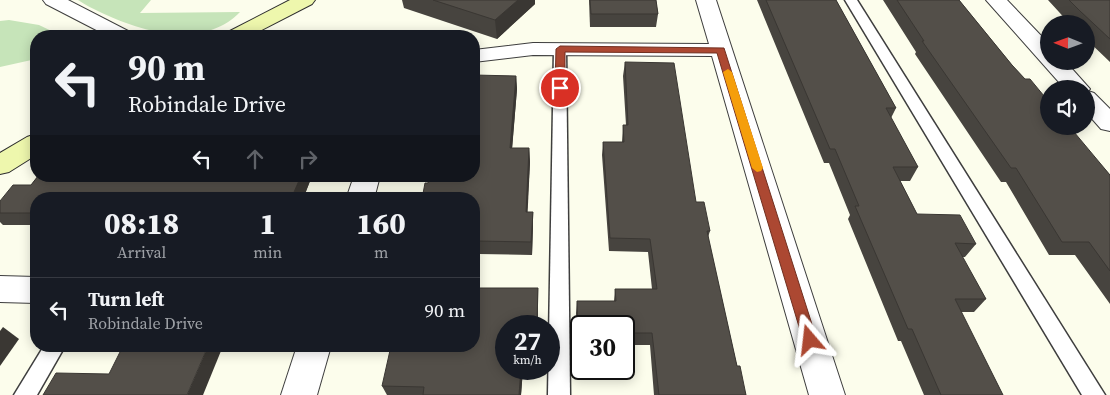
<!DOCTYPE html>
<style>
body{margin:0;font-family:"Source Serif 4",serif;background:#20242c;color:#f1f3f6;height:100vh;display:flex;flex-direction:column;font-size:19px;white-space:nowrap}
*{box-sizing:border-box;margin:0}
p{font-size:16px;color:#9ea1a6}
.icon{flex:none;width:28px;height:28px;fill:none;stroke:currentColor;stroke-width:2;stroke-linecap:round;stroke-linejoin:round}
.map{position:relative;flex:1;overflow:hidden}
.drawer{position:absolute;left:30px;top:192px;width:450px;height:160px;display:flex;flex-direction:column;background:#171b24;border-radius:20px;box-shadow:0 2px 12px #0003}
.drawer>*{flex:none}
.banner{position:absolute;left:30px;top:30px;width:450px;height:152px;border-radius:20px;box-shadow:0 2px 12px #0003;background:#171b24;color:#f1f3f6;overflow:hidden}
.needle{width:32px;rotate:271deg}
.fabs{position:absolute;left:1040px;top:15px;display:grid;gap:10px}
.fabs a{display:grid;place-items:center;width:55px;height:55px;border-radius:50%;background:#171b24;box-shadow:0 2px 12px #0003;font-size:25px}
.speed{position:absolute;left:495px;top:315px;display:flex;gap:10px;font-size:25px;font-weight:700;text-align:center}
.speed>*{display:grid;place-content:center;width:65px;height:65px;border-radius:50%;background:#171b24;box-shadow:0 2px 12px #0003;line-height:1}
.speed small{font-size:12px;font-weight:400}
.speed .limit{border:2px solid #111;border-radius:8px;background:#fff;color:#111}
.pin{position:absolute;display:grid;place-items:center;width:42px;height:42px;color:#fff;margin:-21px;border:2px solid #fff;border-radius:50%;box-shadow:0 1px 5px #0007}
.me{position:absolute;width:55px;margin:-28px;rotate:343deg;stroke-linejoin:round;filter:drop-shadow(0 0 4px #0008)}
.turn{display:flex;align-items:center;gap:18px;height:105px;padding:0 15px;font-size:22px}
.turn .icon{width:65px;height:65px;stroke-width:2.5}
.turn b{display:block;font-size:35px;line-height:42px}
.lanes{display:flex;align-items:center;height:48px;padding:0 15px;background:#0003;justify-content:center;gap:25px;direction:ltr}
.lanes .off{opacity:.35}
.eta{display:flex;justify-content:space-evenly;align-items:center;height:85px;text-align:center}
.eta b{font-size:30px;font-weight:800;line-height:35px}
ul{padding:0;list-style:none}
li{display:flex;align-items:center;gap:15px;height:65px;padding:0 15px;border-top:1px solid #363941}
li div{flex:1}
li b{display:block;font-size:19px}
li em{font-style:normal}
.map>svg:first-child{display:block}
</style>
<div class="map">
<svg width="1110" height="395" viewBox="0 0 1110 395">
<rect width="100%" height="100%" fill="#fcfdec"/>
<g fill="#c6e4b9">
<path d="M78,0H151L140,13L240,12C203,50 143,32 102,13C94,9 85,5 78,0Z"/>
<path d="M9,20L39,25L62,36H36V59L0,67V21Z"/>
</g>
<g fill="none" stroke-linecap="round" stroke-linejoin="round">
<defs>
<g id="lane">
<path d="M845,0H857L1105,395H1082Z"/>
<path d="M560,45L566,49L570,395H548L554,49Z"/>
<path d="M44,346H65L37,395H14Z"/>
</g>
<g id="street">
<path d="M43,0H68L130,32L133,36H108L46,4Z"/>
<path d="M696,0H716L845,395H809L712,56L533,55L474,62V50L533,43L709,44Z"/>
<path d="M986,0H1007L1049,44V61H1065L1090,89L1088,91L1094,93L1110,109V131L1101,129L1086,112V89H1065Z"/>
<path d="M354,176H380L374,199H346Z"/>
<path d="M0,276L36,277V303L0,302Z"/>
<path d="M297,346H331L317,395H281Z"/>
</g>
<g id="secondary">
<path d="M290,0H315L312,4L250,36H225L228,32Z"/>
<path d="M36,134V155L9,172L0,174V153L27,137Z"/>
</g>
</defs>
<use href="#lane" stroke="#3e3e3e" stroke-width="3"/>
<use href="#street" stroke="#3e3e3e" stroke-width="2"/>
<use href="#secondary" stroke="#2d2d2d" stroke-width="2"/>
<use href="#lane" fill="#fff" fill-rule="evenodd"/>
<use href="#street" fill="#fff" fill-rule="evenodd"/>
<use href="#secondary" fill="#eef7ad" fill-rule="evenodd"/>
</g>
<g fill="#47443f">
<path d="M402,0H535V4L497,39L404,8Z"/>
<path d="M589,0H656L658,14L656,27H590Z"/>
<path d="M757,0H836L896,108L891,118L918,167L910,181H900L917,214L976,244L965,257H962L986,299L974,312H961L1003,395H924L901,341H898L848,219L850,215L829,163H824Z"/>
<path d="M883,0H959L1012,65L1110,175V304L1075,255H1049L1006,182H1001L915,54L916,52Z"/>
<path d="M1048,0H1110V62L1086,39V24H1070Z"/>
<path d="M625,62L710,231L708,237L737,366L746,395H654L650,345H624V326H581V345H577L576,313L577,301H614L615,289H652L648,252L609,251L602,155L603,142H622L623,125H626L623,76Z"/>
<path d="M516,76L517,89L512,148H529L530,162L527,212H533V225L532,255L479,254L475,288H538V326H506V369H523L521,395H387L382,386L474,346L428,183Z"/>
<path d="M38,176H312L303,199H36V225H3L0,222V201L31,185Z"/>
</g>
<g fill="#3a3733">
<path d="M518,0H535V4L497,39L495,20Z"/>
<path d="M516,76L517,89L511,162L510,148Z"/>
<path d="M529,148L530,162L527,225L526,212Z"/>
<path d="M301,176H312L303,199H291Z"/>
<path d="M533,212V225L532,255L531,242Z"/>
<path d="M477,241L479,254L474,300V268Z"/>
<path d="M3,327L19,339L0,366V331Z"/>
<path d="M208,346H223L203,395H187Z"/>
<path d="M521,369H523L521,395H519Z"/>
</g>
<g fill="#534f49" stroke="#3a3733">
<path d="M433,0H518L495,20Z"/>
<path d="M590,0H656L658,14H591Z"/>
<path d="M766,0H836L896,108H886L918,167H893L917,214L960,215L976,244L955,243L986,299H955L1003,395H941L912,329H908L855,206H859L835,149H830Z"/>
<path d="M897,0H959L1012,65L1025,79H1030L1049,102V126H1069L1110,175V271L1089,242H1062L1016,168H1011L922,41H924Z"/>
<path d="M1069,0H1110V39L1080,11Z"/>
<path d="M264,33L270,36H258Z"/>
<path d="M625,62L674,63L696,202H704L710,231H707L737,366H740L746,395H659L652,333H624V326H581V333H578L577,301H616L615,289H657L650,239L610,238L603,142H624L623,125H628Z"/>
<path d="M474,75L516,76L510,148H529L526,212H533L531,242L477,241L474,268V199H422L425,183H428L429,176H474Z"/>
<path d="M38,176H301L291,199H36V213H0V201L13,185H31Z"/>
<path d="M474,288H538L537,322H524V326H506V369H521L519,395H423L424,387L382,386L391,346H474Z"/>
<path d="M123,346H208L187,395H43L56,373L109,374Z"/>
</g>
<path fill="#ac4832" stroke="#702f20" d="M560,46L724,48L817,340L815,345L810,347L805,345L803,340L717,53L565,52V88L560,90L555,88L556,49Z"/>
<path fill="#f59e0b" d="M728,69L732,72L763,168L761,171L757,172L752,168L723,72Z"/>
</svg>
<div class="fabs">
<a><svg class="needle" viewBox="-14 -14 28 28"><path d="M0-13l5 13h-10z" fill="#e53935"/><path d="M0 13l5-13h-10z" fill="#9ea1a6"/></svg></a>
<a><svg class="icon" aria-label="sound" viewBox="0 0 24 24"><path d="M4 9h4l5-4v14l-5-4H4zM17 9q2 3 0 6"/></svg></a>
</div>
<div class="speed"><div>27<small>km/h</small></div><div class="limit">30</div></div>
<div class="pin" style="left:560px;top:88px;background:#d93025"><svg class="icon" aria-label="arrive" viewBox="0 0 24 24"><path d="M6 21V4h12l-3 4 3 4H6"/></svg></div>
<svg class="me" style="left:810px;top:340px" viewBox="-20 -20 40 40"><path d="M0-17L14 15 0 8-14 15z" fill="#ac4832" stroke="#fff" stroke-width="4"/></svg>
<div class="banner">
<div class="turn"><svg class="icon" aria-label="left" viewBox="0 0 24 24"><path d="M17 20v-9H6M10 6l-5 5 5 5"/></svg><div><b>90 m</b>Robindale Drive</div></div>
<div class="lanes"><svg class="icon" aria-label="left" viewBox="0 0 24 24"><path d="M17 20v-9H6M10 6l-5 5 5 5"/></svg><svg class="icon off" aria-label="ahead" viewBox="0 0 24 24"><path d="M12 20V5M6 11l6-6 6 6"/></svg><svg class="icon off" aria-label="right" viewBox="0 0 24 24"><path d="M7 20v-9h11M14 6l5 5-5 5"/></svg></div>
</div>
<section class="drawer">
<div class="eta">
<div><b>08:18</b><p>Arrival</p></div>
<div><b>1</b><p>min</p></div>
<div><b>160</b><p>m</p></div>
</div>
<ul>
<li><svg class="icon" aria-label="left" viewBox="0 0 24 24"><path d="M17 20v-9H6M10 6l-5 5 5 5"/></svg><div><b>Turn left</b><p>Robindale Drive</p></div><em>90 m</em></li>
</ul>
</section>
</div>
